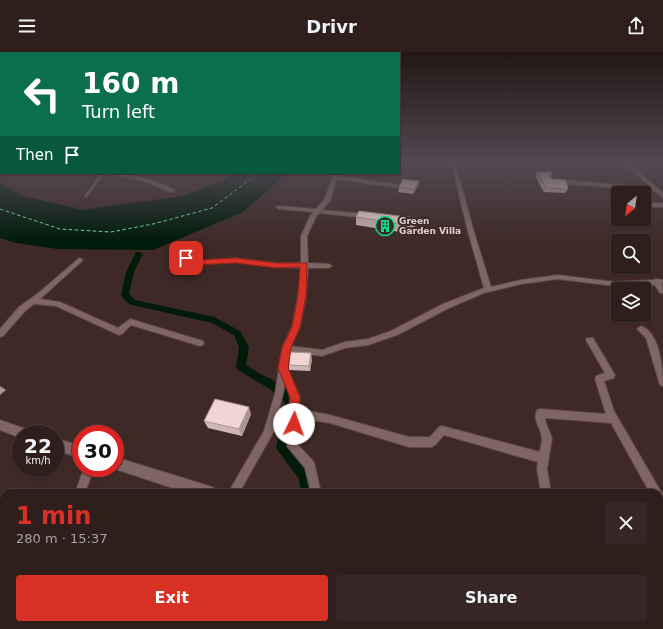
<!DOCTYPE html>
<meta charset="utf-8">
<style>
body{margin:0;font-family:"DejaVu Sans",sans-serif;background:#362726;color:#f1f3f6;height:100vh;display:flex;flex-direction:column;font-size:15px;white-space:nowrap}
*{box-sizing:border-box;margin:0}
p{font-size:13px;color:#a7a2a4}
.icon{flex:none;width:22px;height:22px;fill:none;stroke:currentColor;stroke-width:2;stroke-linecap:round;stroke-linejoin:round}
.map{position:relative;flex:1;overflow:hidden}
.drawer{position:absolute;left:0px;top:437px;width:663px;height:140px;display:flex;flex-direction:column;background:#2e1f1d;border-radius:12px 12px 0 0;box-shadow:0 1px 3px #0004,0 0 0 1px #493d3b}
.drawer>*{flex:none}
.banner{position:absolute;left:0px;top:0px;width:400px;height:122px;box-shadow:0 1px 3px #0004,0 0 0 1px #493d3b;background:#0b6e4f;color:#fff;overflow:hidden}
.needle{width:26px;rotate:209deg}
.tools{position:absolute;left:611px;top:134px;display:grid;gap:8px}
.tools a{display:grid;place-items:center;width:40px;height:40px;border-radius:4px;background:#2e1f1d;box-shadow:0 1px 3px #0004,0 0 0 1px #493d3b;font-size:20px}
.speed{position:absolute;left:12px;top:373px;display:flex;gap:8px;font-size:20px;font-weight:700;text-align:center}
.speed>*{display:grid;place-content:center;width:52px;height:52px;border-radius:50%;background:#2e1f1d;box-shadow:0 1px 3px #0004,0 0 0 1px #493d3b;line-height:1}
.speed small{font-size:10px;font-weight:400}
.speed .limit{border:6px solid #d22;background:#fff;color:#111}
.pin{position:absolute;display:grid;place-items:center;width:34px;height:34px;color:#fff;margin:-17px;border-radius:8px;box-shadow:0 2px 6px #0006}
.me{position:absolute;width:44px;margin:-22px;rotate:3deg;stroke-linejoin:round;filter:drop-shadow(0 0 3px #0008)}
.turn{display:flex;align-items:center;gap:14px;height:84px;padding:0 16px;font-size:18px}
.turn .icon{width:52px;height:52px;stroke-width:2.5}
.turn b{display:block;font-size:28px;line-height:34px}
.then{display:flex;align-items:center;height:38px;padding:0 16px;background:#0003;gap:8px;font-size:15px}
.round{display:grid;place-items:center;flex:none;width:42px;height:42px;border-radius:4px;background:#362726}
.summary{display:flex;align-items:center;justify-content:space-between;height:68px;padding:0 16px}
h1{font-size:24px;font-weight:800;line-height:30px;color:#d93025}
.button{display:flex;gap:8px;margin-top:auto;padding:8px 16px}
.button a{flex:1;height:46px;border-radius:4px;background:#d93025;color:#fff;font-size:16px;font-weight:800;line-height:46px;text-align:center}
.button a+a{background:#362726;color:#f1f3f6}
header{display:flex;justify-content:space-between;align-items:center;height:52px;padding:0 16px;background:#2e1f1d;font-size:18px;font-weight:800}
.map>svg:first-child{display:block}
</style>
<header><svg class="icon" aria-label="menu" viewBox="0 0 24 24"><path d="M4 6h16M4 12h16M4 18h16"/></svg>Drivr<svg class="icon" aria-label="share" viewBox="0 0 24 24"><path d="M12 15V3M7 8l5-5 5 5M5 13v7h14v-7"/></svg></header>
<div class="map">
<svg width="663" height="577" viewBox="0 0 663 577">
<rect width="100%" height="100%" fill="#3e2927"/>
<path fill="#001b0c" d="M236,121H287L243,160L153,198L58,197L16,191L0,186V131L12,137L19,143L83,158L183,144L222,129Z"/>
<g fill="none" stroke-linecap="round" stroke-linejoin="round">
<g fill="#001b0c" fill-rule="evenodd">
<path d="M136,200H139L143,202L134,220L129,242L135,248L214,265L240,279L249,295L246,313C262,325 286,330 295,349L288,395L308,421L313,441H301L299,427L276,396L285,350L270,337L238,318L236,315L239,295L234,283L212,271L132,253C128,252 123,247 121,243L126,220Z"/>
<rect x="313" y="573" width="14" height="4"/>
</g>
<path stroke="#6aedaa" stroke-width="1" stroke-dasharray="3.5 2.5" stroke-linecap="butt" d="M0,157L60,177L111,180L153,172L212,156L259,121"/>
<defs>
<path id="service" d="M86,144L103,121"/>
<g id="minor">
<path d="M451,110H455L474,180L491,235L521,228L558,223L615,230L653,228L656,227L663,228L662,232L663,241H660L655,233L615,234L558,227L521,232L484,241L449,256L397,283L368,293L345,296L322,304L290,300L287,316L300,345L299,357L330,363L409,385H430L439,375L442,374L540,400C540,396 542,391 542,387C542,377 532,369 537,358L540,357L606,362L595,327L596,324L605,321L586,288L587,286H593L615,323L614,326L604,329L614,359L661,440L663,441V456L659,455V441H650L611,371L545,366L546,371L552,386L547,417L551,441H541L537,417L538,410L444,383L435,393L432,395H409L330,371L298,366L297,392L314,410L321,441H311L305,416L287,394L290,345L285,331L283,342L273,381L239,441H228L264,379L275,342L282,296L292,275L298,244L301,216L276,215L236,210L195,213L184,207V205H188L196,209L236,206L276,211H301V184L310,164L313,160L279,157L276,155L277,154L316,157L324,148L335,121H339L338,124L400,133L401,134L398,136L337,127L330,149L322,158L367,162L370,164L367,166L319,161L316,165L307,184L308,211L329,212L332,214L329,216H308L306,244L300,275L291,294L322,298L345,290L368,287L391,279L443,252L484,236L468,180Z"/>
<path d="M624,110H628L663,141V146L655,139L555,131L552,129L555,127L651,136Z"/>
<path d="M653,110H663V111H655Z"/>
<path d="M104,121C124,121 158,127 175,139L170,140L144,129Z"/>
<rect x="644" y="151" width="19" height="4"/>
<path d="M80,206L83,208L82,209L40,247L60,250L118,276L130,267L203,289L204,291L203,293L200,294L131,273L122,282L119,283L56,254L34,252L25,259L3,284L0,285V277L19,255L41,239L78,207Z"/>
<path d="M641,274C660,281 663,316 663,334L660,333L659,330L646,286L637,277Z"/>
<path d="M84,416H94L85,441H75Z"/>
<path d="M324,573H338L337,577H323Z"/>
<path d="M339,573H368L370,577H341Z"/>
<rect x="428" y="573" width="14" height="4"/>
<rect x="617" y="573" width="14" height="4"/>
</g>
<g id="tertiary">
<path d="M0,368L29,378L31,382H21V386L0,378Z"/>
<path d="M55,386L81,394V406L55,398Z"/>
<path d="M115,405L209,434L214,436L216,441H188L115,417L112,416H115Z"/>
<path d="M235,573H251L250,577H234Z"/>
</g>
</defs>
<use href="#service" stroke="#584645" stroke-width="3.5"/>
<use href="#minor" stroke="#584645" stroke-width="2"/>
<use href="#tertiary" stroke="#584645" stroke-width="2"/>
<use href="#service" stroke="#7f6664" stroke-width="2.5"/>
<use href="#minor" fill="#7f6664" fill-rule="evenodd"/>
<use href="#tertiary" fill="#7f6664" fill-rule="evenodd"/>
</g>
<g fill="#cfb7b5">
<path d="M537,120L551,125H550L552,127L568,137L565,141L544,140L535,124Z"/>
<path d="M419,129L418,134L413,142L398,140L399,135Z"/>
<path d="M356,165L416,166L413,182L356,173Z"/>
<path d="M312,307L310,319L289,318V313Z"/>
<path d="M251,362L242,384L208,376L204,369Z"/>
</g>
<g fill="#a99593">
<path d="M553,120L551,125L547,128L549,123Z"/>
<path d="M419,129L418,134L413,142L414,137Z"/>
<path d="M311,301L312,307L310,319L309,314Z"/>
<path d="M0,334L6,338L0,343Z"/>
<path d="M249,355L251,362L242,384L239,377Z"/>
<path d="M124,573H136L134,577H122Z"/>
</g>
<g fill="#f1d5d2" stroke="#a99593">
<path d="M537,120H553L549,123L552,127L566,128L568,137L546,136Z"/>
<path d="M403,127L419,129L414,137L399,135Z"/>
<path d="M359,159L416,166L415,174L356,165Z"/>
<path d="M290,300L311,301L309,314L289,313Z"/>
<path d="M215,347L249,355L239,377L204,369Z"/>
<path d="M42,573H124L122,577H40Z"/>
</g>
<linearGradient id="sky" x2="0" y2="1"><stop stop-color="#221715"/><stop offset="0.58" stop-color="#524952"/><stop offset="1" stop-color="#524952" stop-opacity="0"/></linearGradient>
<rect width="663" height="190" fill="url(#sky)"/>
<path fill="#d93025" stroke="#8d1f18" d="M184,204H189L196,208L236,206L276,211H307L306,244L300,275L291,296L288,316L300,345L298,375L294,377L290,375L289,372L290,345L278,316L282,296L292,275L298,244L300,215L276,216L236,211L195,213L184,208Z"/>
<defs>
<symbol id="building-ring" viewBox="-11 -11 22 22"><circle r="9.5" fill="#3e2927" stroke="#0cd98a" stroke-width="1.5"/><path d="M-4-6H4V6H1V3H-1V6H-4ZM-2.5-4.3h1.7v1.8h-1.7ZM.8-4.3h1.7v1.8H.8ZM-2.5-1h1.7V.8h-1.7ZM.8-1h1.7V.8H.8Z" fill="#0cd98a"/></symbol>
</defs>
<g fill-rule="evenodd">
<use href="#building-ring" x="374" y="163" width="22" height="22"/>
</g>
<g text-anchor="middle" stroke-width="4" stroke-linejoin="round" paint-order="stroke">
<g font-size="9" font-weight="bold" fill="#ded0cf" stroke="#3e2927" text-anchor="start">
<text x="399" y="172">Green<tspan x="399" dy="10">Garden Villa</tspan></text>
</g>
</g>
</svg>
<div class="tools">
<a><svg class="needle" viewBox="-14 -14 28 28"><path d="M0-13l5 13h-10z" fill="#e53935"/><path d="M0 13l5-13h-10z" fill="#a7a2a4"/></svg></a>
<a><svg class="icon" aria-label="search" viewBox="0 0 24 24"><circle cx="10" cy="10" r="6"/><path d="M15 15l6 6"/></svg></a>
<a><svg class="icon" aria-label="layers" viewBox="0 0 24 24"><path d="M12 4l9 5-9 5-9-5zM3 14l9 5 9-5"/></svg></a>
</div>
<div class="speed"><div>22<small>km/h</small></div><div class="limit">30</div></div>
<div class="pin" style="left:186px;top:206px;background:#d93025"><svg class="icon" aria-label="arrive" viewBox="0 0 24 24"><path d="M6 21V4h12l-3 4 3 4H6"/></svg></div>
<svg class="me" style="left:294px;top:372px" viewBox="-20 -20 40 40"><circle r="19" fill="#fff"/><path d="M0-13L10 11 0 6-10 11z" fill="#d93025"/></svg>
<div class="banner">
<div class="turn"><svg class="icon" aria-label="left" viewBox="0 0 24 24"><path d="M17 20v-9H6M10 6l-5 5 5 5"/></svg><div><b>160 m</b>Turn left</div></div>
<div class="then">Then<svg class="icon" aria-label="arrive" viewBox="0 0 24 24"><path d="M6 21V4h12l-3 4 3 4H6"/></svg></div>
</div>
<section class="drawer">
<div class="summary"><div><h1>1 min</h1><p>280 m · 15:37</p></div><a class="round"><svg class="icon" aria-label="close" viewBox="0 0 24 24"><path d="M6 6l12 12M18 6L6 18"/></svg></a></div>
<div class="button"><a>Exit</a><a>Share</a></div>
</section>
</div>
